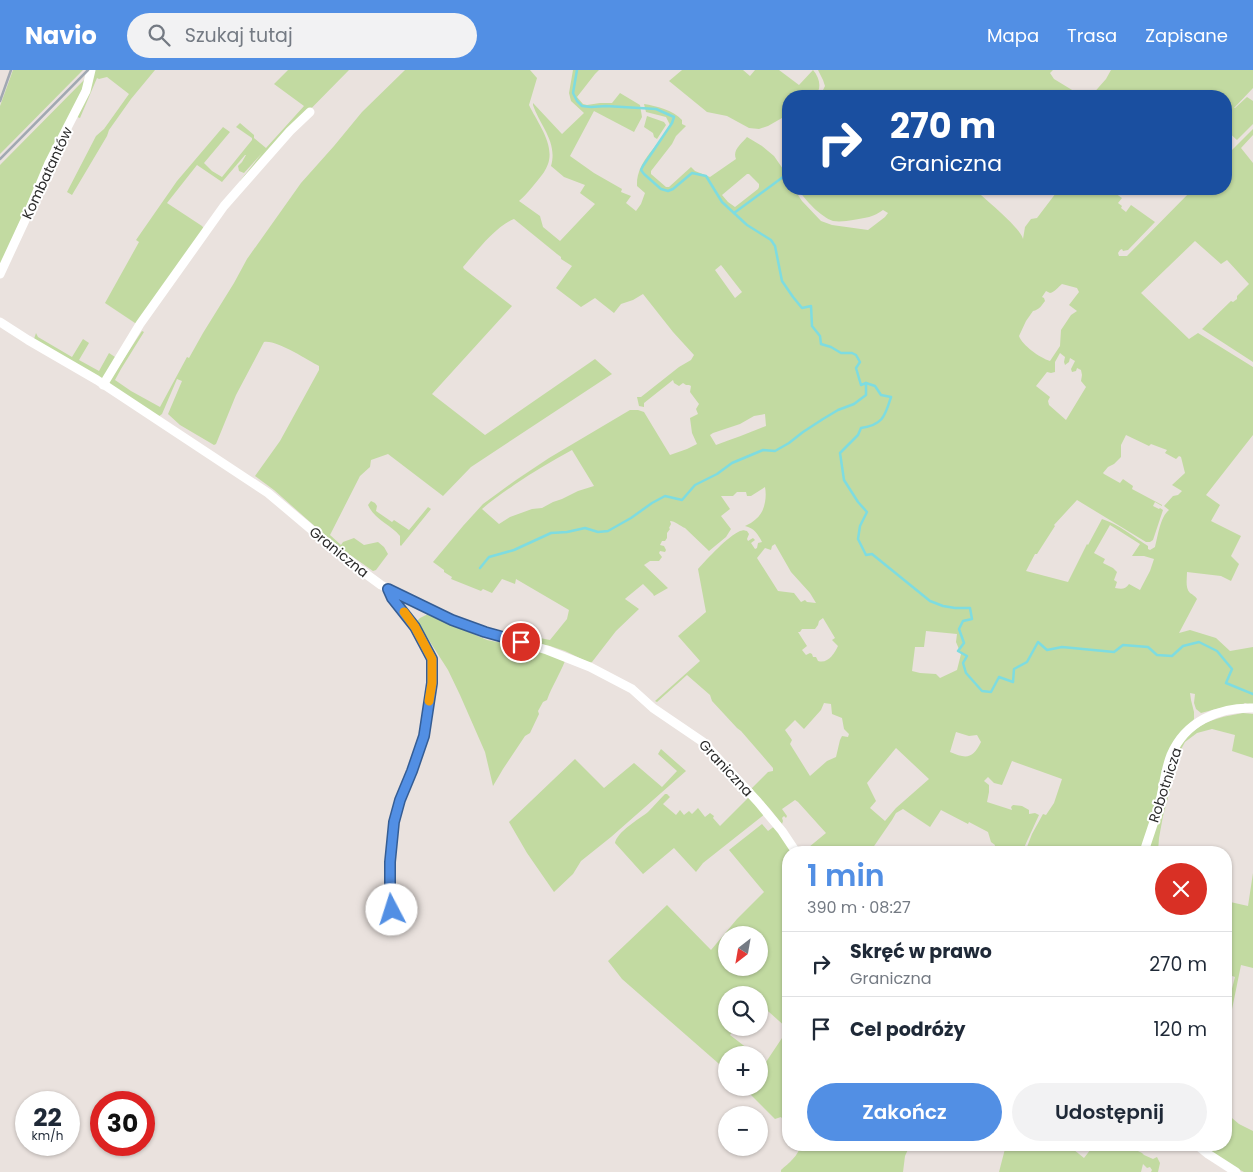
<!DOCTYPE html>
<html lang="pl">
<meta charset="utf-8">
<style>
body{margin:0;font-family:Poppins,sans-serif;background:#f2f2f3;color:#1f2937;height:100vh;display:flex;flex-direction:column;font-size:19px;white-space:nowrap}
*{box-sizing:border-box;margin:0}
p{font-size:16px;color:#747a83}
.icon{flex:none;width:28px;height:28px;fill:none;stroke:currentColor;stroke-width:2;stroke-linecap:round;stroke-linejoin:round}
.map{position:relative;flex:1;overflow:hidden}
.drawer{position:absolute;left:782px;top:776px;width:450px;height:305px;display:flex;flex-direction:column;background:#fff;border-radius:20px;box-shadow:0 1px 4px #0004}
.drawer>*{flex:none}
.hud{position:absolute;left:782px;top:20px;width:450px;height:105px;border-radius:20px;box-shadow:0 1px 4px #0004;background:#1a4fa0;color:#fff;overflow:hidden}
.needle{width:32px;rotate:211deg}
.buttons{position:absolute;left:718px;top:856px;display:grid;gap:10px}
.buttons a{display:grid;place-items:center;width:50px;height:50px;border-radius:50%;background:#fff;box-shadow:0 1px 4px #0004;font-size:25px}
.speed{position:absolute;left:15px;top:1021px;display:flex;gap:10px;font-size:25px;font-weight:700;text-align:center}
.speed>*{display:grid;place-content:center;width:65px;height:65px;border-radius:50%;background:#fff;box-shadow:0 1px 4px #0004;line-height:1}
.speed small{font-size:12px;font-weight:400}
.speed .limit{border:8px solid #d22;background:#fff;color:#111}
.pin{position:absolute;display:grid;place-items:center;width:42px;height:42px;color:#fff;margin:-21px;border:2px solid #fff;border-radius:50%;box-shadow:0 1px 5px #0007}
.me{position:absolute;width:55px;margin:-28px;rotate:355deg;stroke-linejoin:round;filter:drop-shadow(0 0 4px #0008)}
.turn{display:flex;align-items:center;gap:18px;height:105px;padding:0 25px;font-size:22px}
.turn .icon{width:65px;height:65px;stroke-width:2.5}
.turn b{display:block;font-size:35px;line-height:42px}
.round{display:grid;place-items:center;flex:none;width:52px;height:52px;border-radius:26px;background:#f2f2f3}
.overview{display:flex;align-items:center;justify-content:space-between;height:85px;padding:0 25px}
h1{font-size:30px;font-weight:600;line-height:38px;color:#528fe4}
.primary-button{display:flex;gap:10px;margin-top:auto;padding:10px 25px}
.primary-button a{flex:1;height:58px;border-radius:30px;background:#528fe4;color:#fff;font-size:20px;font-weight:600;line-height:58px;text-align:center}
.primary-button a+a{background:#f2f2f3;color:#1f2937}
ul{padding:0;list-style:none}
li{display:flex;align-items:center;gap:15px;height:65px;padding:0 25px;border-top:1px solid #e0e1e3}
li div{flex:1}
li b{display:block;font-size:19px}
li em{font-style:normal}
header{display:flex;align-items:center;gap:30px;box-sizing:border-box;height:70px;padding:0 25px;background:#528fe4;color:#fff}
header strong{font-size:24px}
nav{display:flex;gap:28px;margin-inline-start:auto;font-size:18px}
.search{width:350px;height:45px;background:#f2f2f3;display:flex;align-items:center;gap:12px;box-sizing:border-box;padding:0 18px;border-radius:28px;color:#747a83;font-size:19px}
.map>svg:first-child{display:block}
</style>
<header>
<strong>Navio</strong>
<div class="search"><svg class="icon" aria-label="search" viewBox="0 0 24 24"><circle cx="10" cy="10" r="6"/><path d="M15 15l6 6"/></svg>Szukaj tutaj</div>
<nav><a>Mapa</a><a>Trasa</a><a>Zapisane</a></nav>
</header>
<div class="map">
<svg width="1253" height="1102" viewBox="0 0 1253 1102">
<rect width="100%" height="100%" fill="#eae2de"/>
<g fill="#c2daa1" fill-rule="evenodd">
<path d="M13,0H83L0,84V36Z"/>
<path d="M95,0H155L131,29L109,60L107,66L72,125L67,122L96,66L104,59L129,24L107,7L99,9L97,8L80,48L77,47Z"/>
<path d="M288,0H349L290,60L240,112V111L262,83L244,103L239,101L238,96L242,92L246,85H245L222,112L197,95L167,133L202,156L205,160L138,255L105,233L139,172L136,170L177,111L223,57L230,62L204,93L212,101L222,107L252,70V68L236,57L240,53L254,65V68L266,78L304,36L274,14Z"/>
<path d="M405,0H530L537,8L529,35C537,52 555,74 548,94C546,100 542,105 538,110C532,117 526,125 519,131L540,146L543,157L560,171L595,134L580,123L585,115L564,107L551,96C558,72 540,56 533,35V33L562,64L584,43L571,31L569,23L573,0H599L595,4L577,27L583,34L587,35L600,33H612L620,23L640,35L642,47L634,62L594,41L570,86L594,103L622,119L621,122L631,126L626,133L636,141L641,134L645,123L637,116C636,90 660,76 670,55L666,47L646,42L644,34C656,36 673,40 682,50V54L686,56L676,66L672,74L651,101V104L666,117H669L691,97L695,101L710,107L736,89C732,80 742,73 747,67L762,76L774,86L783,99L789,110V119H794L802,131L821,151L832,155L868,160L885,147L888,143L883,140C874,147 865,148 853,150C847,151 840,152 833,151C821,147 805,130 798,119H974C984,128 1021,158 1023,169L1025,157L1031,149L1037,148L1059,119H1113L1112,121L1122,128L1118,133L1122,136L1121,138L1126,142L1131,135L1155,152L1128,180L1123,181L1122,179L1120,180L1118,183L1119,186H1127L1193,119H1226V86L1253,59V65L1241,78L1253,93V292L1202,259L1231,231L1233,232L1237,229V226L1249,214L1227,190L1221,194L1195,171L1141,223L1189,269L1198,263L1253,297V365L1206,425L1220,435L1211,451L1241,466L1231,486L1239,494L1231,511L1221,506L1187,502C1187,509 1185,518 1190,523C1193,525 1195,526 1197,529L1179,563L1190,560L1216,568L1230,581L1253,577V636L1245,633L1242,635L1216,639L1201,643L1196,639L1194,633L1195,624L1190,623L1191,630L1194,642V649L1179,669L1143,782H1025L1032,764L1043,744L1046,745L1054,733L1062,709L1012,691L1002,715L994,713L988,707L984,711L989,715V722L987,732L1012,740L1011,737L1013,735L1022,736L1029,740V744L1035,743L1039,745L1022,782H993L995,775L991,772L988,762L969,752L968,754L941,740L930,757L903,739L896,743L892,750L870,782H803L826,763L798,732L795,730L782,739L787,746L786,748L784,746L782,748L783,751L782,754L770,739L751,719L768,702L773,701V698L741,661L737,658L712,631L710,625L687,605L657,632L655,631L700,591L678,566L706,542L698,499C707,489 728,466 740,461C744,460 743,460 747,461L749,464L747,469L748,471L753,468L755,470L751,473L755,479L757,478L758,473L762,472C758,464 754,458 745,456C749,454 753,452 756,449C765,442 767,427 765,417L751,426H747L746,422H737L733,426H721L730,439L721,446L731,459L726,467L709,481L685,458C680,456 675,451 670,451L671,454L669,458L670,459L667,463V468L665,471H662L660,475L664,476L666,480L665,482L660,481L659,483L662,487L659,491H650L644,495L668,518L654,526L653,524L643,514L626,528L625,529L639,539L616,561L592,592L590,593L565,581L550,576L528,572L530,566L550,570L567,549L569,540L516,509L515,514L502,509L492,523L483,519L481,521L451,509L452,507L444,502V500L433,492L463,456L483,434L516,410L549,388L630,340H638L644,342L670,385L687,379L697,374L692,363L690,348L698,344L696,339L699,334L690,322L691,316L689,315H686L683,313L679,316L674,313L673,310L644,333V337L639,336L637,327H641L679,297L691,290L694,285L673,262L643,224L633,230L621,234L614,243L595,228L581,237L556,218L572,196L561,189V187L557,184L514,149C496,156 476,182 463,197L464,199L512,236L432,324L485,365L595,289L612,304L471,397L443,426L388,384L371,390L370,397L360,406L330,465L341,475L343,472L354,468L364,475L378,472L384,477L388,484L376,500L373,501L336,475L274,420L255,406L280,371L319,300V296C308,290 275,269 264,272L236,325L216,374L214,375L180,355L168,344L182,311L177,309L162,344L158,347L109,316V311L142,261L144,262L121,299L115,310L131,321L160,337L187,287L189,288L203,263L234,213L247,189L301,113L334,76L362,42ZM747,104H749L759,114V117L758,119L735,137L728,132L722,125ZM721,195L742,222L735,228L715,200ZM1062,214L1077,218L1079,222L1069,235L1077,241L1071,245L1061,260L1060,276L1050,291C1040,288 1022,275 1019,266L1026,251L1033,241C1039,240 1042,235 1045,231L1044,228L1042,227L1046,221L1050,223C1055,222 1058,217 1062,214ZM1060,283L1065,287L1064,292L1065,295L1069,292L1070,288L1075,291L1071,299L1072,302L1076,301L1077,298L1081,300L1082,305L1081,311L1086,317L1066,350L1049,335L1048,331L1050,327L1036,316L1047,302L1051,303L1055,302V292ZM765,344L766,356C749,363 733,369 716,375L710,365L713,363L740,354L754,346ZM1126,365L1149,376L1151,374L1167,380L1165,383L1176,389L1179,386L1181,387L1185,403L1172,415L1182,421L1178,425L1173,426L1164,436L1169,440C1160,447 1158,466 1155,477L1150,480L1148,479V476C1134,467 1118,454 1102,449L1088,475L1087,474L1068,512L1026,501L1035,484H1037L1055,456L1054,455L1077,430L1146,472H1150L1153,470L1163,440L1160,438L1159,439L1153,436L1155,432L1162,436V435L1132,419L1133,416L1123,409L1120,413L1104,404L1103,403L1108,397L1114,394L1121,387V375ZM572,380L594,416L578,421L562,429L553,432L542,438L532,439L510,447L499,454L482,439C492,430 503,423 514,415C533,402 552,391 572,380ZM1110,455L1140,474L1132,486H1144L1154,489L1150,501L1140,520L1129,514C1125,520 1121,519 1115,518L1117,512L1114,510L1117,502L1113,498L1103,493L1105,489L1094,483ZM775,474L791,502L810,523L816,533L807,532L805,530L801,532L794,523L778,521L757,488L765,478L771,480L772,476ZM823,548L835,568L832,570L838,576C834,584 828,594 818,591L816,587H813L812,584L810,583L806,585L802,580L807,576L798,562H800L802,559H815L818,555L819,551ZM926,561L957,564L956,572L961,584L957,600L940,608L936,604L920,603L912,601L915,577H924ZM824,633L831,634L832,644L842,648L844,659L849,664L848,667L842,666L840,670L836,687L827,691L810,706L790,674L792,670L785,660L795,650L804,659L821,640ZM956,662L969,666L977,665L981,672C973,689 966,689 950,682ZM896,678L929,709L896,738L885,751L870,738L876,731L867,713Z"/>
<path d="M682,0H743L750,6L755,0H779L799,15L813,0C820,8 822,19 815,26H789V44L768,56L759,59L749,58L727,46L707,42L669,11Z"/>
<path d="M818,0H1053L1050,3L1054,9L1082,26H820L825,16L823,10Z"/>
<path d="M1111,0H1253V18L1234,38H1235L1247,27L1253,31V54L1237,70L1226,60V26H1091L1106,9Z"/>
<path d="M86,8L81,22L31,127L0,196V95Z"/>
<path d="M647,46L664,52L666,55L657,69L654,67L653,63L644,57Z"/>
<path d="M36,263L38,267L72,287L83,269L89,273L79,290L99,301L109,283L118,289L101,310L34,269Z"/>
<path d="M371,431L375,433L377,436L376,441L392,452L394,450L409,460L428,437L431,439L401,476L400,475V466C391,455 374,449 368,435Z"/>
<path d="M428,544L487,570L544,581L565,591C560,604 552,616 547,630L543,632L538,641L539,644L530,663L525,666L503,699L493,716L485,682L460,625L448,600L418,553L417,551L420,548Z"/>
<path d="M1243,643L1253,644V688L1232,681L1235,665L1212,659L1197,663L1185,672L1178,685L1172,705V713L1163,746L1159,768L1158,782H1149L1148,781C1153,764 1158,747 1162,729C1169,706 1174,677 1193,661C1208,649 1226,646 1243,643Z"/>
<path d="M661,679L686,701L611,767L581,791L573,804L554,822L527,783L509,752L575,689L604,718L634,693L662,717L677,701L658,684Z"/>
<path d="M743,722L765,744L703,793L696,802L674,778L643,804L615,773C617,762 639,749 648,742C654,736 659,730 665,724H667L670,727L663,734L676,745L680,740L684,745L689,741L692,744L698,738L705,747L710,743L714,746L713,748L720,756L748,728Z"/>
<path d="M762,754L768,761L776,755L794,782H789V1059L785,1058L783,1055L784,1051L781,1047L775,1049L744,1018H759V987L766,992L788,959L759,933V925H726V958H735L730,965L756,985H726V1000L622,909L608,891L667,835L711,880L737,849L764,822L729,780ZM726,865H759V898H726Z"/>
<path d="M1253,803V898L1241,895L1228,959L1226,963V942L1235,907L1226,904V831L1248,836Z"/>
<path d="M1226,1043L1239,1054L1253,1061V1102H1244L1229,1094L1200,1075H1226Z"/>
<path d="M801,1075H910L905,1086L903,1102H781V1100C789,1093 798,1086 801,1075Z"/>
<path d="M1006,1075H1068L1084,1088L1094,1075H1126L1142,1083L1144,1085L1153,1089L1157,1087L1160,1093L1158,1102H1151L1152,1100L1150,1097L1147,1098L1143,1094L1141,1102H999Z"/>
</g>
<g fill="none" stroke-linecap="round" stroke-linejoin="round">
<g stroke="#7edce0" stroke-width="2.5">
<path d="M577,0L573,23L577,31L582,36L591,37L606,36L656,39L674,47L672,53L643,96L641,100L644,104L661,119L668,121L673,119L692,103L706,106L722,132L747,155L771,170L775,176L782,211L793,227L802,238L811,236L812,256L820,266L821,274L831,277L841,283H852L856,285L860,292L856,298L861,315L866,313L875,316L881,325L891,327C885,346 883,355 861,358L858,365L840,383L844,410L858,432L867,442L860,456L858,469L866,485L872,484L930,531L943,536L955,538H970L972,549L963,551L959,559L964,573L958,581L967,586L963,593L966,603L982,621L991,622L999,607L1013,612L1014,599L1027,592L1038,572L1047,580L1062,577L1114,582L1123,575L1148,577L1157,585L1172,586L1183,576L1199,572L1217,581L1232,599L1226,613L1253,624"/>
<path d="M734,143L783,107"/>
<path d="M480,498L489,487L514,480L551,463L567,462L585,458L598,462L608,461L631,448L652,433L665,426L682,430L695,415L717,404L732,393L763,380L775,381L789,373L803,362L823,349L838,340L854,334L866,325V313"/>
</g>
<g stroke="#fff" stroke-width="9">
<path d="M0,204L26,148L49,93L86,21L91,0"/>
<path d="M0,252L28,270L97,310L268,423L351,493L381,515L451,550L485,562L547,580L590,597L632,619L653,638L703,672L758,732L782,761L796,782"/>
<path d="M103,315L140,254L224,136L290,61L310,42"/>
<path d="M388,519L392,528L415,557L432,589V613L424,666L413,701L400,730L395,752L390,792L389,825L392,840"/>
<path d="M1144,782C1149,765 1156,748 1160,731C1164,715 1165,700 1171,685C1185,652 1218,637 1253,638"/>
<path d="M1197,1075L1208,1084L1236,1102"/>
</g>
<g stroke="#a1a8b2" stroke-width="2.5">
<path d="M0,31L11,0"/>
<path d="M0,89L88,0"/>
</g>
</g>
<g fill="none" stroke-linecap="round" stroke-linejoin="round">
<defs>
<path id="route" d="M392,840L390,825V792L394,752L400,730L412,701L424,666L432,613V589L415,557L392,528L388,519L452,550L485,562L521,572"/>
</defs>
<use href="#route" stroke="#355d94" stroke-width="12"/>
<use href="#route" stroke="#528fe4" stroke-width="9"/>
<path stroke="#f59e0b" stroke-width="9" d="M404,542L415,557L432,589V613L429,631"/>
</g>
<g text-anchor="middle" stroke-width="4" stroke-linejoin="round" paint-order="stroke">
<g font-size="14" fill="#2a2a2a" stroke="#fff">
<text transform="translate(47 103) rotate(-65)" y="5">Kombatantów</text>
<text transform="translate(339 482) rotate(39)" y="5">Graniczna</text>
<text transform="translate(726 698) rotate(47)" y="5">Graniczna</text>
<text transform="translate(1165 715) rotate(-72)" y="5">Robotnicza</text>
</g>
</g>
</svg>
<div class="buttons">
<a><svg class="needle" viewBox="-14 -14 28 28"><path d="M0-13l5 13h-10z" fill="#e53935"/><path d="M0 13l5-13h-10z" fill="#747a83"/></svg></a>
<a><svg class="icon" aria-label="search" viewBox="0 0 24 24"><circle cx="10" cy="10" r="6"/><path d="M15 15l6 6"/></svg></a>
<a>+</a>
<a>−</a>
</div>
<div class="speed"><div>22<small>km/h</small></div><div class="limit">30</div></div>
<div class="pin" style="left:521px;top:572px;background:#d93025"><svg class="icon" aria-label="arrive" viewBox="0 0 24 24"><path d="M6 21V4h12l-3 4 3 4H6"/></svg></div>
<svg class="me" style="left:392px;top:840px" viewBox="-20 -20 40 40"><circle r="19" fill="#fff"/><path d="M0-13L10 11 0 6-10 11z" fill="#528fe4"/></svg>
<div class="hud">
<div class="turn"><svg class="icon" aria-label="right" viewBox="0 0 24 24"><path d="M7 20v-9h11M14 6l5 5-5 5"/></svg><div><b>270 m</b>Graniczna</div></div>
</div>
<section class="drawer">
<div class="overview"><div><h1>1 min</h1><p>390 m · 08:27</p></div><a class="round" style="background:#d93025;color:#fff"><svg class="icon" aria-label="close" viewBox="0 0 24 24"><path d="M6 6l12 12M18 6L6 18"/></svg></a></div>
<ul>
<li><svg class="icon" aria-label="right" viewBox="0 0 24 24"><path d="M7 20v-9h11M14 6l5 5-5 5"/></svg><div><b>Skręć w prawo</b><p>Graniczna</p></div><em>270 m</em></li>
<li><svg class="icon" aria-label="arrive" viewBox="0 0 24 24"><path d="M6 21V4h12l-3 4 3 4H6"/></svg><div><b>Cel podróży</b></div><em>120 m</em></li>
</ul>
<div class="primary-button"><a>Zakończ</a><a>Udostępnij</a></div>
</section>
</div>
